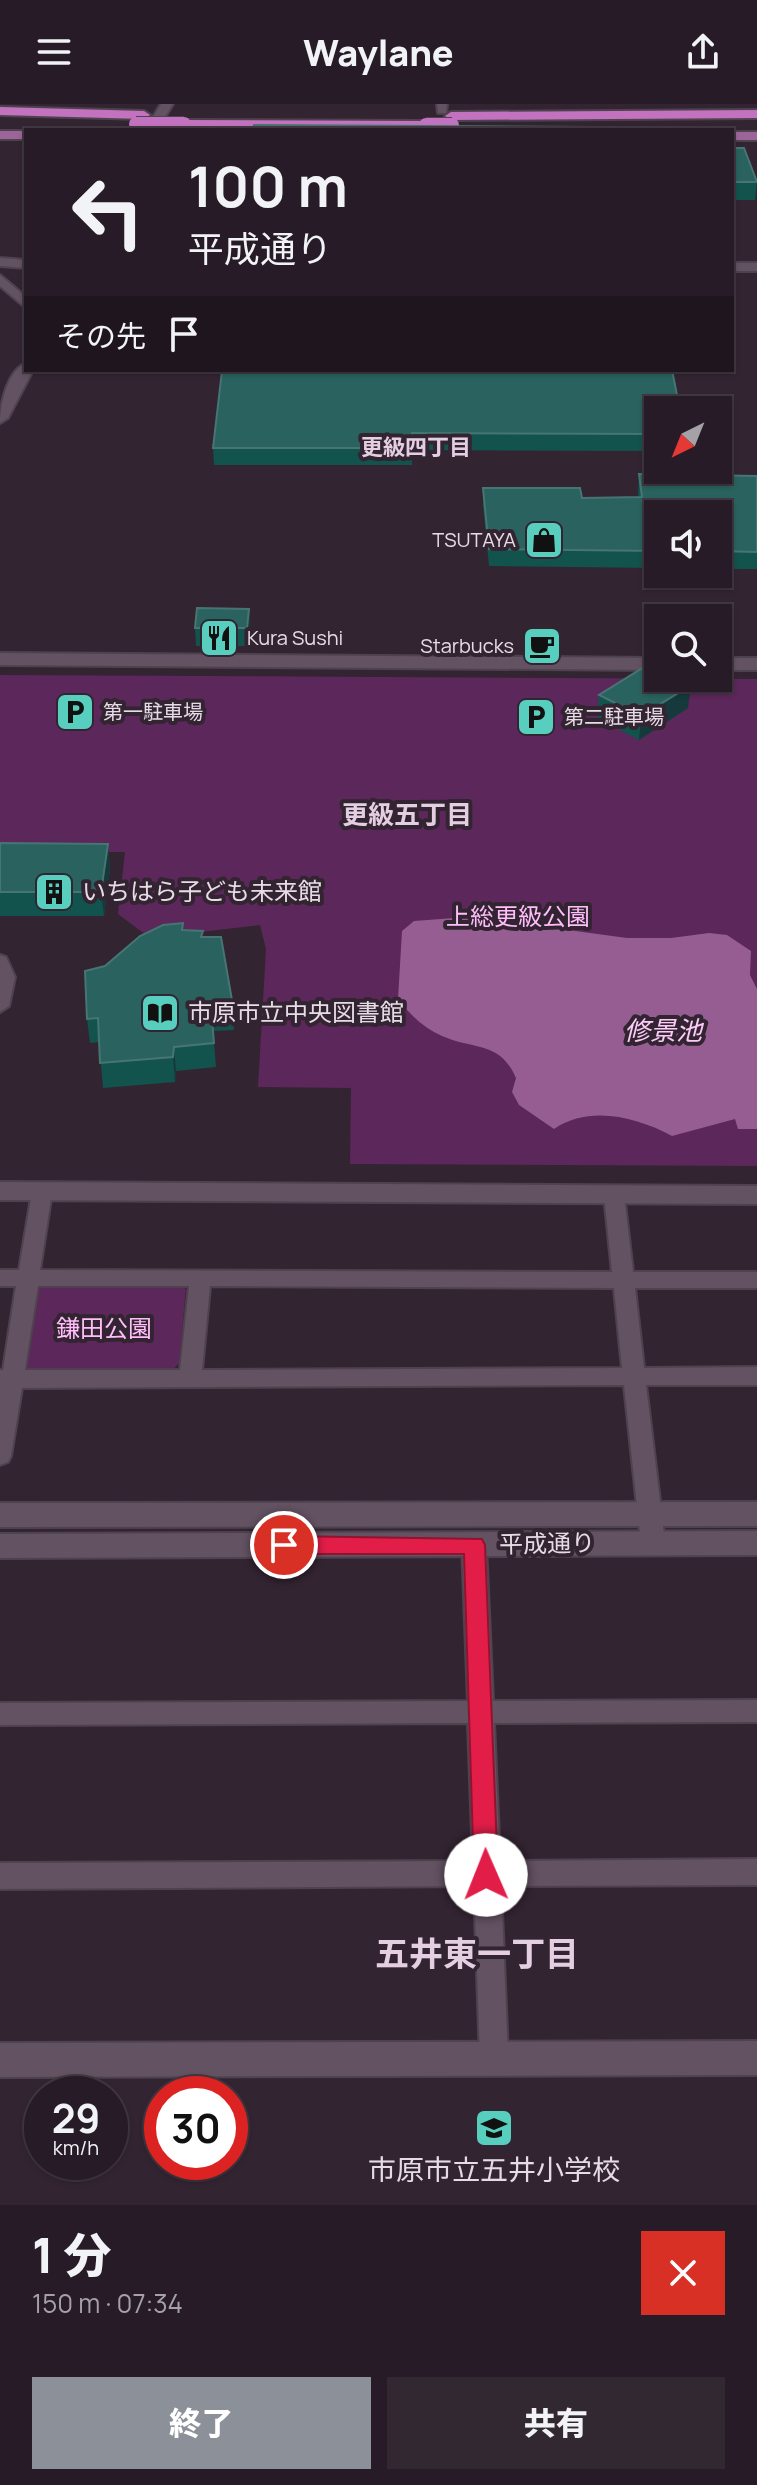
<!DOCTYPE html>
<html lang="ja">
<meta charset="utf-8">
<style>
body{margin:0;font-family:Manrope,"Noto Sans JP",sans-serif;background:#322832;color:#f1f3f6;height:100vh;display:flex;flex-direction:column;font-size:30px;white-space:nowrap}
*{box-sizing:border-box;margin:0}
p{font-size:26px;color:#a4a1a7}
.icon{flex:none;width:44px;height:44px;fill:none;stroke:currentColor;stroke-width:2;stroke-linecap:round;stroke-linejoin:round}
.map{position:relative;height:2101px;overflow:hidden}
.details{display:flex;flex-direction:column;background:#261b26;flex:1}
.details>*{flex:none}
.banner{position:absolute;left:24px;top:24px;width:710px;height:244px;border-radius:0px;box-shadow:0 2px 6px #0004,0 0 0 2px #423943;background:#261b26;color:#f1f3f6;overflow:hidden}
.needle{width:52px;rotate:223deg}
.controls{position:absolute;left:644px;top:292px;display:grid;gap:16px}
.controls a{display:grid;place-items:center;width:88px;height:88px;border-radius:0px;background:#261b26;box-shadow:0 2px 6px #0004,0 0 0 2px #423943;font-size:40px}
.speed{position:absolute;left:24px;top:1972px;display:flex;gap:16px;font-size:40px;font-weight:700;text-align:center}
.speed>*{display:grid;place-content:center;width:104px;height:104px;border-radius:50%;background:#261b26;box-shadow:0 2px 6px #0004,0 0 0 2px #423943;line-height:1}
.speed small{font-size:20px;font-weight:400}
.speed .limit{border:12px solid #d22;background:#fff;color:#111}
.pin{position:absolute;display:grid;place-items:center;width:68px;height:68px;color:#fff;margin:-34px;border:4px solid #fff;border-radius:50%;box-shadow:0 2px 8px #0007}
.me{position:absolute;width:88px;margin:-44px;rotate:359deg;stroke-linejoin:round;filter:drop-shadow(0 0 6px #0008)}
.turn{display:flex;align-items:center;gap:28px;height:168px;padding:0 32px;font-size:36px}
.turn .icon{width:104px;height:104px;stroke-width:2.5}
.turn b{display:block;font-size:56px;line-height:68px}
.then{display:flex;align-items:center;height:76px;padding:0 32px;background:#0003;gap:16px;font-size:30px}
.round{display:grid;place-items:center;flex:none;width:84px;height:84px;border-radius:0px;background:#322832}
.summary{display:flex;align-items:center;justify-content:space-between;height:136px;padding:0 32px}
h1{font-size:48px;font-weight:800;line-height:60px}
.cta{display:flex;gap:16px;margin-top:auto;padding:16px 32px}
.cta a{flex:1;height:92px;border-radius:0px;background:#8c9099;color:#fff;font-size:32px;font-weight:800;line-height:92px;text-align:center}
.cta a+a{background:#322832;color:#f1f3f6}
header{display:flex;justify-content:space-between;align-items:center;height:104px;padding:0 32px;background:#261b26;font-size:36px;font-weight:800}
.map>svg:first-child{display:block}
</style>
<header><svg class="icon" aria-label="menu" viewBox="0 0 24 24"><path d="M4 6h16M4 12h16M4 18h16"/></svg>Waylane<svg class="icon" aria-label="share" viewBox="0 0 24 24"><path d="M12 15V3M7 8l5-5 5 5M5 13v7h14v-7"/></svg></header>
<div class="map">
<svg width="757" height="2101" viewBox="0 0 757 2101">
<rect width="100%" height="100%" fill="#332432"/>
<g fill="#5c275a">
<path d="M0,571L757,575V1062L350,1060L351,984L258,983L266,845L260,821L150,834L118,810L125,748H0Z"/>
<path d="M45,1180L181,1182L186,1185L179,1259L171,1268L28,1270L23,1264L34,1189Z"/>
</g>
<path fill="#965d93" d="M468,813L470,824L561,825L627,834H671L709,829L727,831L751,847L750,871L757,885V1025H738L735,1015L672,1032C636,1013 590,1001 554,1025L519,1001L512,988L516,974C500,937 474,946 442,932C424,924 410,911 398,895L402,827L414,817Z"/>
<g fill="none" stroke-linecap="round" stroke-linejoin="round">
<defs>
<g id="minor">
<path d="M437,0H447L446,9H438Z"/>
<path d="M0,171L26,193V204L0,182Z"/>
<path d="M0,851L6,853L15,873L9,902L0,908Z"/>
<path d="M42,1081L52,1088L40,1166L612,1168L604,1091L614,1084L624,1091L633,1168H757V1184H635L644,1264L757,1263V1281H646L665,1439L661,1446L653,1449L645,1446L641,1439L624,1281L22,1284L11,1352L8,1358L0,1361V1266H3L16,1182H0V1166H19L32,1088ZM38,1182H189L180,1266H25ZM210,1182L614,1184L622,1264L202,1266Z"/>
<path d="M474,1431L482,1434L486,1441L493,1597L757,1596V1618L494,1619L500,1757L757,1755V1781L501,1782L508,1954L504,1964L494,1968L484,1964L480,1954L474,1782L0,1785V1759L473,1757L468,1619L0,1621V1599L468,1597L462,1441L466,1434Z"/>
</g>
<g id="tertiary">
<path d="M161,0H173L157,26H145Z"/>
<path d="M0,154L26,156V164L0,162Z"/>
<rect x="732" y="159" width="25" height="8"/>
<path d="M26,259V266H33L8,314L0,319C0,301 7,267 26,259Z"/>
<path d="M0,549L658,554V566L0,561Z"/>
<rect x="718" y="554" width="39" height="12"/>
<path d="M0,1078L757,1082V1100L0,1096Z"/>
<path d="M757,1398V1422L0,1423V1399Z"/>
<path d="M757,1427V1451L0,1454V1430Z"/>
<path d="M757,1937V1971L0,1973V1939Z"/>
</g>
<g id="primary">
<rect x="0" y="27" width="26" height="8"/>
<rect x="732" y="28" width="25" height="8"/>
</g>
<g id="motorway">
<path d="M0,3L144,7L150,11L144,15L0,11Z"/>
<path d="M757,6V14L451,16L445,12L451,8Z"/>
<path d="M184,16L426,17L432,21L426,25L180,23V17Z"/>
</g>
</defs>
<use href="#minor" stroke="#4f424f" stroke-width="4"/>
<use href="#tertiary" stroke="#4f424f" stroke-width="4"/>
<use href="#primary" stroke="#4f424f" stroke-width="4"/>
<use href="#motorway" stroke="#4f424f" stroke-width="4"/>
<use href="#minor" fill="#635262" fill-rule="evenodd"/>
<use href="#tertiary" fill="#635262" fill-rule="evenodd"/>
<use href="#primary" fill="#9c6599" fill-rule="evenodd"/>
<use href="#motorway" fill="#c272be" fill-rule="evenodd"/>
<defs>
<g id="motorway-bridge">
<path d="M136,20H184"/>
<path d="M426,21H452"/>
</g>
</defs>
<use href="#motorway-bridge" stroke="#4f424f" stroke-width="16" stroke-linecap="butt"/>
<use href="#motorway-bridge" stroke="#c272be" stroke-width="14"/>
</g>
<g fill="#12534d">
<path d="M732,44L757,77L755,96H732Z"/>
<path d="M273,266L514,268L513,266H672L658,306V347L412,346V361H214L213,344Z"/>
<path d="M639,370L757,372V465H718V410H658V464L489,462L483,401V384L582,394L638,393Z"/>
<path d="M249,505L250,523L248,542H196L195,524Z"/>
<path d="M599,591L688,604L639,636L597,614Z"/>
<path d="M0,739L108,740L110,764L104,812H0Z"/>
<path d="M183,826L203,833L233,902L234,926L213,927L216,963L176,967L175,978L103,984L99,938L90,939L87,915L105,862Z"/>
</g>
<g fill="#163a3c">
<path d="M249,505L250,523L248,542L247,524Z"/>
<path d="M691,581L688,604L639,636L641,612Z"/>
<path d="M108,740L110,764L104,812L101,788Z"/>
<path d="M174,943L176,967L175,978L173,953Z"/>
</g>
<g fill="#29625e" stroke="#477573" stroke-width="2">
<path d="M254,21L593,23L594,26H253Z"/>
<path d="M732,44H744L757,78H732Z"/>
<path d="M273,266L516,268V266H672L680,306H658V330L412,329V344H213L222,267H273Z"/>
<path d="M639,370L757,372V448L718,447V410H658V447L489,445L483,384H580L582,394L642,393Z"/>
<path d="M197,504L249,505L247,524H195Z"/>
<path d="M649,560L658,564V574H678L691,581L641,612L599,591Z"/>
<path d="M0,739L108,740L101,788H0Z"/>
<path d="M183,819L182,826L203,827L201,833H221L233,902L211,903L214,939L174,943L173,953L100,959L98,914L87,915L85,867L105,862L140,832L163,821Z"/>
</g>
<path fill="#e11d48" stroke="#92132f" stroke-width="2" d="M284,1432L482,1435L485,1441L498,1771L495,1779L486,1782L478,1779L474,1771L464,1450H284L277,1448L274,1441L277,1435Z"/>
<defs>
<symbol id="shop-square" viewBox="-11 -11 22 22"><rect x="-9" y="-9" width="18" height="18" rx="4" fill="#58cebf" stroke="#332432"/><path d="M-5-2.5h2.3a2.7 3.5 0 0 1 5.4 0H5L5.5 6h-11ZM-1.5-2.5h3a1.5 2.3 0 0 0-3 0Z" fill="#111"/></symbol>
<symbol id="restaurant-square" viewBox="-11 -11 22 22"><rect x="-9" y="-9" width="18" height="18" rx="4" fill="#58cebf" stroke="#332432"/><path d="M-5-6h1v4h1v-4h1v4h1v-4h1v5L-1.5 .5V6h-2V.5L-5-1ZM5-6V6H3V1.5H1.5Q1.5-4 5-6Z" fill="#111"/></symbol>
<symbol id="cafe-square" viewBox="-11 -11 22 22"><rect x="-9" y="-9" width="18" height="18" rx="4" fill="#58cebf" stroke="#332432"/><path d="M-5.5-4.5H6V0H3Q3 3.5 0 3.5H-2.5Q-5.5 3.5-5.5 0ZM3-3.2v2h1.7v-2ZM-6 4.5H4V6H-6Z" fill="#111"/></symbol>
<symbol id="parking-square" viewBox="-11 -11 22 22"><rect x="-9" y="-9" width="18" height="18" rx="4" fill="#58cebf" stroke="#332432"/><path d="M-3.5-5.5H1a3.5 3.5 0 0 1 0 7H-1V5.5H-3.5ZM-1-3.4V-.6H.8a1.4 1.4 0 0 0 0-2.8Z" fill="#111"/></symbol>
<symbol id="building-square" viewBox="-11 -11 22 22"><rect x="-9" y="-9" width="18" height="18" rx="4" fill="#58cebf" stroke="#332432"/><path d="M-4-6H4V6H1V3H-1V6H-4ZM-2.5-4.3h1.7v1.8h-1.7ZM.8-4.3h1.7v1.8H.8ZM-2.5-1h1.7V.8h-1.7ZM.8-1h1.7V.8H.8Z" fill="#111"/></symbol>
<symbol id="library-square" viewBox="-11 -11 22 22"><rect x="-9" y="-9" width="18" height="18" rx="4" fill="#58cebf" stroke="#332432"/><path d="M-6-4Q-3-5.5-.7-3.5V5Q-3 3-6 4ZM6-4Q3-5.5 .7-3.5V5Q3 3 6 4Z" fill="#111"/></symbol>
<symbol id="school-square" viewBox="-11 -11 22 22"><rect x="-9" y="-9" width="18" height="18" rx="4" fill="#58cebf" stroke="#332432"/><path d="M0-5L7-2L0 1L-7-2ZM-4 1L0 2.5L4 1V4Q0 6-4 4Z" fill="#111"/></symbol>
</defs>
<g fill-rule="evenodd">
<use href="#shop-square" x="522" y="414" width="44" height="44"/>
<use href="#restaurant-square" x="197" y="512" width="44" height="44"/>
<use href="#cafe-square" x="520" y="520" width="44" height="44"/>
<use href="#parking-square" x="53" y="586" width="44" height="44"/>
<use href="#parking-square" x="514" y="591" width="44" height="44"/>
<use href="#building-square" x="32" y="766" width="44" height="44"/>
<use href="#library-square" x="138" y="887" width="44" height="44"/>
<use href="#school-square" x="472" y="2002" width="44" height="44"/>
</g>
<g text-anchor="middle" stroke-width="8" stroke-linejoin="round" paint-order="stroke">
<g font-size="20" fill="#e7dce6" stroke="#332432" text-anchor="start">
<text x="516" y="443" text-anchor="end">TSUTAYA</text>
<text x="247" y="541">Kura Sushi</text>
<text x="514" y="549" text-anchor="end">Starbucks</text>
<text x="103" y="615">第一駐車場</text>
<text x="564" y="620">第二駐車場</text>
</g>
<g font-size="22" font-weight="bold" fill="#e4cfe2" stroke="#332432">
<text x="416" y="351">更級四丁目</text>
</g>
<g font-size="24" fill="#e7dce6" stroke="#332432" text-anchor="start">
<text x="82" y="796">いちはら子ども未来館</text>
<text x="188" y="917">市原市立中央図書館</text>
</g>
<g font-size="24" fill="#ffbdfa" stroke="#332432">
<text x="518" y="821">上総更級公園</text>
<text x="104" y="1233">鎌田公園</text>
</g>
<g font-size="24" fill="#e7dce6" stroke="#332432">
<text transform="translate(547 1440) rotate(-1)" y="8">平成通り</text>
</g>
<g font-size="26" font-weight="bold" fill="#e4cfe2" stroke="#332432">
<text x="407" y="720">更級五丁目</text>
</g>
<g font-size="26" font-style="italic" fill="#fccbf8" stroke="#332432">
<text x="663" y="936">修景池</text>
</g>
<g font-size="28" fill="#e7dce6" stroke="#332432">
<text x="494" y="2076">市原市立五井小学校</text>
</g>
<g font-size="34" font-weight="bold" fill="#e4cfe2" stroke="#332432">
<text x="477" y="1862">五井東一丁目</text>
</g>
</g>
</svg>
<div class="controls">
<a><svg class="needle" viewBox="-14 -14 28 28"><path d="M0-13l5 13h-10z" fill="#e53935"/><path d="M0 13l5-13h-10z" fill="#a4a1a7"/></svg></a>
<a><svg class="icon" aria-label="sound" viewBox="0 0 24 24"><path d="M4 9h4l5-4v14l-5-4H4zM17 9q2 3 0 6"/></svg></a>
<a><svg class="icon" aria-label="search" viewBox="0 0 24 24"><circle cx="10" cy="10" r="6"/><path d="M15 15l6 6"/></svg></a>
</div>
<div class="speed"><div>29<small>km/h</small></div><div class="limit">30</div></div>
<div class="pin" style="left:284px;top:1441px;background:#d93025"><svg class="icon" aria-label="arrive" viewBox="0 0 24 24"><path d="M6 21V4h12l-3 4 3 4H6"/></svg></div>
<svg class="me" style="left:486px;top:1771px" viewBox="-20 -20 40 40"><circle r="19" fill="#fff"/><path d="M0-13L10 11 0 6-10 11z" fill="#e11d48"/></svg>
<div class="banner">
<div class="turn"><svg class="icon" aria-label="left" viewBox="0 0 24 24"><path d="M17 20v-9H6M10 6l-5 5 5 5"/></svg><div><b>100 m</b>平成通り</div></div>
<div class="then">その先<svg class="icon" aria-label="arrive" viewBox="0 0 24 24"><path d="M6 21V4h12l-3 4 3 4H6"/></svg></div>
</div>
</div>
<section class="details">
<div class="summary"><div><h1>1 分</h1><p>150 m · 07:34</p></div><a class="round" style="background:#d93025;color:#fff"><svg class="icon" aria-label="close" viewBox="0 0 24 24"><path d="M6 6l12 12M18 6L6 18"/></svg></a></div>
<div class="cta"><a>終了</a><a>共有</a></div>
</section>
